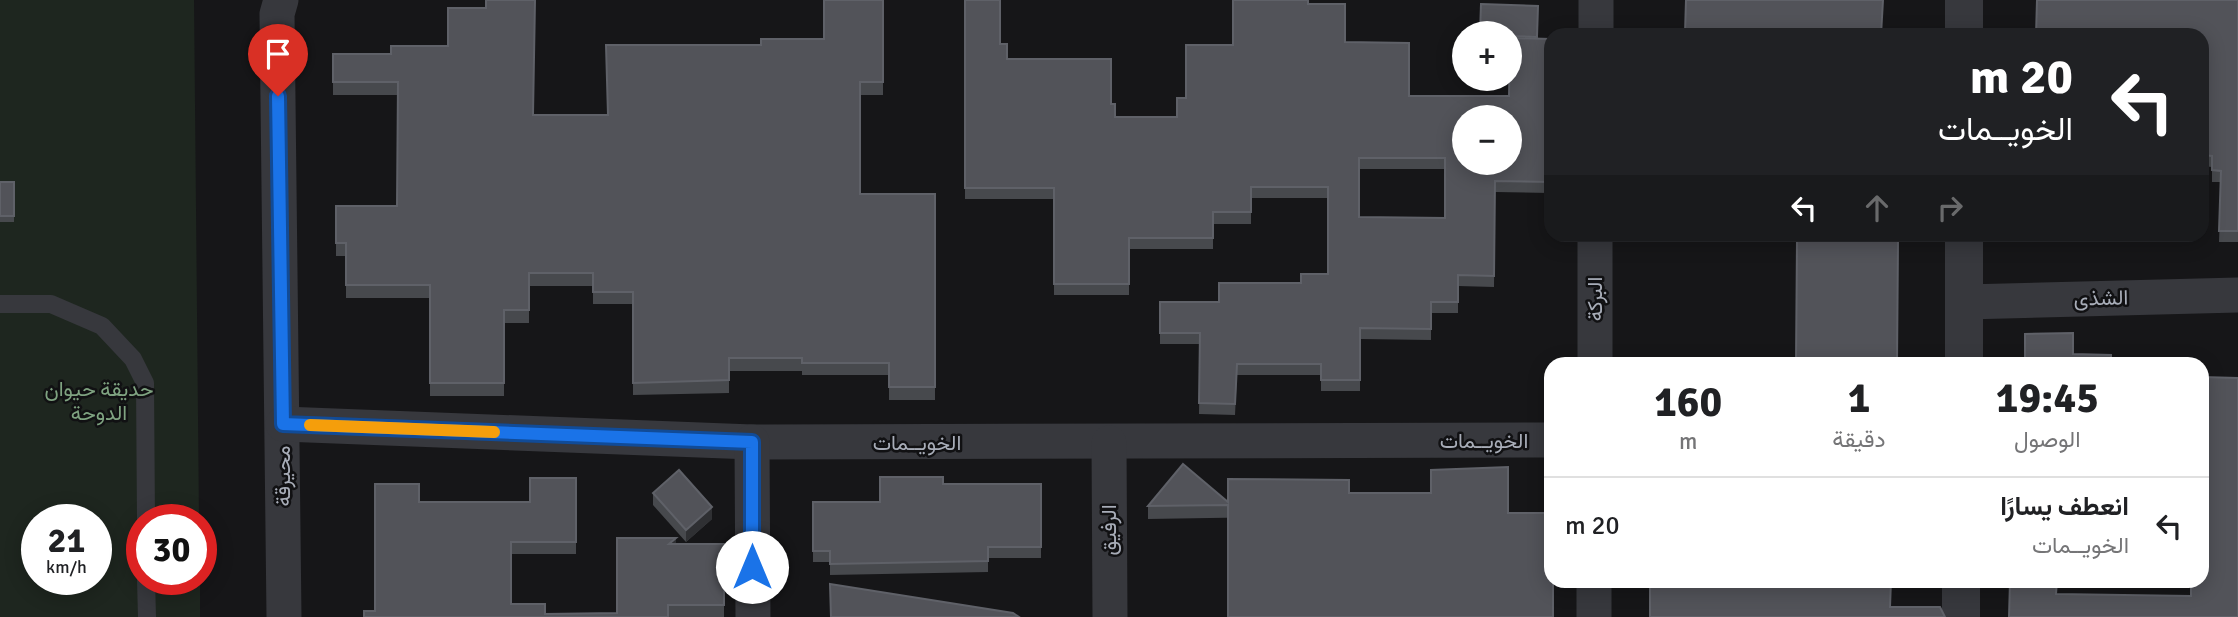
<!DOCTYPE html>
<html lang="ar">
<meta charset="utf-8">
<style>
body{margin:0;font-family:Signika,Vazirmatn,sans-serif;background:#f6f6f6;color:#202124;direction:rtl;height:100vh;display:flex;flex-direction:column;font-size:26px;white-space:nowrap}
*{box-sizing:border-box;margin:0}
p{font-size:23px;color:#757577}
.icon{flex:none;width:38px;height:38px;fill:none;stroke:currentColor;stroke-width:2;stroke-linecap:round;stroke-linejoin:round}
.map{position:relative;flex:1;overflow:hidden;direction:ltr}
.side{position:absolute;left:1544px;top:357px;width:665px;height:231px;display:flex;flex-direction:column;background:#fff;border-radius:21px;box-shadow:0 4px 18px #0003;direction:rtl}
.side>*{flex:none}
.hud{position:absolute;left:1544px;top:28px;width:665px;height:214px;border-radius:21px;box-shadow:0 4px 18px #0003;direction:rtl;background:#202124;color:#fff;overflow:hidden}
.buttons{position:absolute;left:1452px;top:21px;display:grid;gap:14px}
.buttons a{display:grid;place-items:center;width:70px;height:70px;border-radius:50%;background:#fff;box-shadow:0 4px 18px #0003;font-size:35px}
.speed{position:absolute;left:21px;top:504px;display:flex;gap:14px;font-size:35px;font-weight:700;text-align:center}
.speed>*{display:grid;place-content:center;width:91px;height:91px;border-radius:50%;background:#fff;box-shadow:0 4px 18px #0003;line-height:1}
.speed small{font-size:18px;font-weight:400}
.speed .limit{border:10px solid #d22;background:#fff;color:#111}
.pin{position:absolute;display:grid;place-items:center;width:60px;height:60px;color:#fff;margin:-72px -30px;border-radius:50% 50% 50% 0;rotate:-45deg;box-shadow:0 0 7px #0007}
.pin .icon{rotate:45deg}
.me{position:absolute;width:77px;margin:-38px;rotate:0deg;stroke-linejoin:round;filter:drop-shadow(0 0 5px #0008)}
.turn{display:flex;align-items:center;gap:24px;height:147px;padding:0 21px;font-size:32px}
.turn .icon{width:91px;height:91px;stroke-width:2.5}
.turn b{display:block;font-size:49px;line-height:60px}
.lanes{display:flex;align-items:center;height:66px;padding:0 21px;background:#0003;justify-content:center;gap:35px;direction:ltr}
.lanes .off{opacity:.35}
.eta{display:flex;justify-content:space-evenly;align-items:center;height:119px;text-align:center}
.eta b{font-size:42px;font-weight:700;line-height:49px}
ul{padding:0;list-style:none}
li{display:flex;align-items:center;gap:21px;height:98px;padding:0 21px;border-top:2px solid #e0e0e0}
li div{flex:1}
li b{display:block;font-size:26px}
li em{font-style:normal}
.map>svg:first-child{display:block}
</style>
<div class="map">
<svg width="2238" height="617" viewBox="0 0 2238 617">
<rect width="100%" height="100%" fill="#161618"/>
<path fill="#1e261f" fill-rule="evenodd" d="M0,0H194L199,520H142V579H200V617H0ZM37,520H96V579H37Z"/>
<g fill="none" stroke-linecap="round" stroke-linejoin="round">
<g stroke="#37383d" stroke-width="18">
<path d="M0,304H51L102,326L133,359L145,383L146,520"/>
<path d="M146,579L147,617"/>
</g>
<g stroke="#37383d" stroke-width="35">
<path d="M281,0L277,14L284,617"/>
<path d="M1596,35V0"/>
<path d="M1965,302L2238,295"/>
<path d="M1595,364V234"/>
<path d="M283,424L752,442L1550,440"/>
<path d="M752,442L753,617"/>
<path d="M1109,443L1110,617"/>
<path d="M1594,617V581"/>
</g>
<g stroke="#37383d" stroke-width="38">
<path d="M1964,0V35"/>
<path d="M1964,364V234"/>
<path d="M1961,617V581"/>
</g>
</g>
<g fill="#47494d" fill-rule="evenodd">
<path d="M883,0V95H860V194H935V400H889V375H802V371H729V393L633,395V304H593V286H529V323H504V396H430V298H346V256H336V206H397L398,95H333V54H391L448,46L533,115H608L761,45L824,39Z"/>
<path d="M965,0L1000,44L1007,59L1111,104L1115,117H1177L1186,98L1233,45L1308,4L1345,42L1409,96H1509L1510,33L1538,6L1537,39H1550V193L1495,192L1494,287L1458,286V313H1431V340L1360,339V391H1321V375H1237L1235,415L1199,414L1200,344H1160V302H1219L1301,283L1328,274V198H1251V224H1213V249H1129V295H1054V199H965ZM1359,169H1445V218L1359,217Z"/>
<path d="M2238,0V242H2219L2221,182H2212V167L2202,166V35Z"/>
<rect x="0" y="182" width="14" height="40"/>
<path d="M576,478V554H511V604L545,614L617,613L676,544H724V617H364L375,611L419,502H530Z"/>
<path d="M943,484H1041V558H988V572L830,575V562H813V502H880Z"/>
<path d="M653,493L712,519L686,542L653,505Z"/>
<path d="M1349,493L1508,513L1148,519V506L1228,502Z"/>
</g>
<g fill="#2f3033">
<path d="M712,507V519L686,542V530Z"/>
<path d="M676,538V550L669,544Z"/>
</g>
<g fill="#525359" stroke="#5f6168" stroke-width="2" fill-rule="evenodd">
<path d="M486,0H535L533,115H608L606,45H761V39H824V0H883V82H860V194H935V387H889V363H802V358H729V380L633,383V292H593V273H529V310H504V383H430V285H346V243H336V206H397L398,82H333V54H391V46H448V8H486Z"/>
<path d="M965,0H1000V44H1007V59H1111V104H1115V117H1177V98H1186V45H1233V0H1308V4H1345V42L1409,43V96H1509L1510,38L1550,39V182L1495,181L1494,276L1458,275V302H1431V329L1360,328V380H1321V364H1237L1235,404L1199,403L1200,333H1160V302H1219V283H1301V274H1328V187H1251V212H1213V238H1129V284H1054V188H965ZM1465,117H1510V163H1465ZM1359,158H1445V218L1359,217Z"/>
<path d="M1686,0H1883L1881,35H1646V31L1685,33Z"/>
<path d="M2037,0H2238V231H2219L2221,171L2212,170V156L2202,155V35H2036Z"/>
<path d="M1481,4L1538,6L1537,37L1510,36V33H1480Z"/>
<rect x="0" y="182" width="14" height="34"/>
<path d="M1797,240L1898,241L1897,364H1796Z"/>
<path d="M2073,333V354L2111,355V364H2025V334Z"/>
<path d="M2202,377L2238,378V617H2009L2010,581H2057L2056,594L2191,596V581H2202Z"/>
<path d="M1183,464L1228,502V479L1349,480V493H1431V470L1508,467V513H1550V581H1553V617H1228V505L1148,506Z"/>
<path d="M679,470L712,507L686,530L653,493Z"/>
<path d="M880,477H943V484H1041V547H988V561L830,564V551H813V502H880Z"/>
<path d="M530,478H576V542H511V604H545V614L617,613V538H676L669,544H724V605H668V617H364V611H375V484H419V502H530Z"/>
<path d="M1650,581H1891L1890,607H1940L1945,617H1650Z"/>
<path d="M830,584L1013,613L1019,617H831Z"/>
</g>
<g fill="none" stroke-linecap="round" stroke-linejoin="round">
<defs>
<path id="route" d="M278,96L283,424L752,442V567"/>
</defs>
<use href="#route" stroke="#114b97" stroke-width="18"/>
<use href="#route" stroke="#1a73e8" stroke-width="12"/>
<path stroke="#f59e0b" stroke-width="12" d="M310,425L494,432"/>
</g>
<g text-anchor="middle" stroke-width="5" stroke-linejoin="round" paint-order="stroke">
<g font-size="21" fill="#a8adb8" stroke="#111113">
<text transform="translate(2101 298) rotate(-1)" y="7">الشذى</text>
<text transform="translate(1595 299) rotate(-90)" y="7">البركة</text>
<text x="1484" y="448">الخويــمات</text>
<text x="917" y="450">الخويــمات</text>
<text transform="translate(283 476) rotate(-90)" y="7">محيرقة</text>
<text transform="translate(1109 530) rotate(-90)" y="7">الرفيق</text>
</g>
<g font-size="21" fill="#7fa381" stroke="#111113">
<text x="99" y="396">حديقة حيوان<tspan x="99" dy="24">الدوحة</tspan></text>
</g>
</g>
</svg>
<div class="buttons">
<a>+</a>
<a>−</a>
</div>
<div class="speed"><div>21<small>km/h</small></div><div class="limit">30</div></div>
<div class="pin" style="left:278px;top:96px;background:#d93025"><svg class="icon" aria-label="arrive" viewBox="0 0 24 24"><path d="M6 21V4h12l-3 4 3 4H6"/></svg></div>
<svg class="me" style="left:752px;top:567px" viewBox="-20 -20 40 40"><circle r="19" fill="#fff"/><path d="M0-13L10 11 0 6-10 11z" fill="#1a73e8"/></svg>
<div class="hud">
<div class="turn"><svg class="icon" aria-label="left" viewBox="0 0 24 24"><path d="M17 20v-9H6M10 6l-5 5 5 5"/></svg><div><b>20 m</b>الخويــمات</div></div>
<div class="lanes"><svg class="icon" aria-label="left" viewBox="0 0 24 24"><path d="M17 20v-9H6M10 6l-5 5 5 5"/></svg><svg class="icon off" aria-label="ahead" viewBox="0 0 24 24"><path d="M12 20V5M6 11l6-6 6 6"/></svg><svg class="icon off" aria-label="right" viewBox="0 0 24 24"><path d="M7 20v-9h11M14 6l5 5-5 5"/></svg></div>
</div>
<section class="side">
<div class="eta">
<div><b>19:45</b><p>الوصول</p></div>
<div><b>1</b><p>دقيقة</p></div>
<div><b>160</b><p>m</p></div>
</div>
<ul>
<li><svg class="icon" aria-label="left" viewBox="0 0 24 24"><path d="M17 20v-9H6M10 6l-5 5 5 5"/></svg><div><b>انعطف يسارًا</b><p>الخويــمات</p></div><em>20 m</em></li>
</ul>
</section>
</div>
